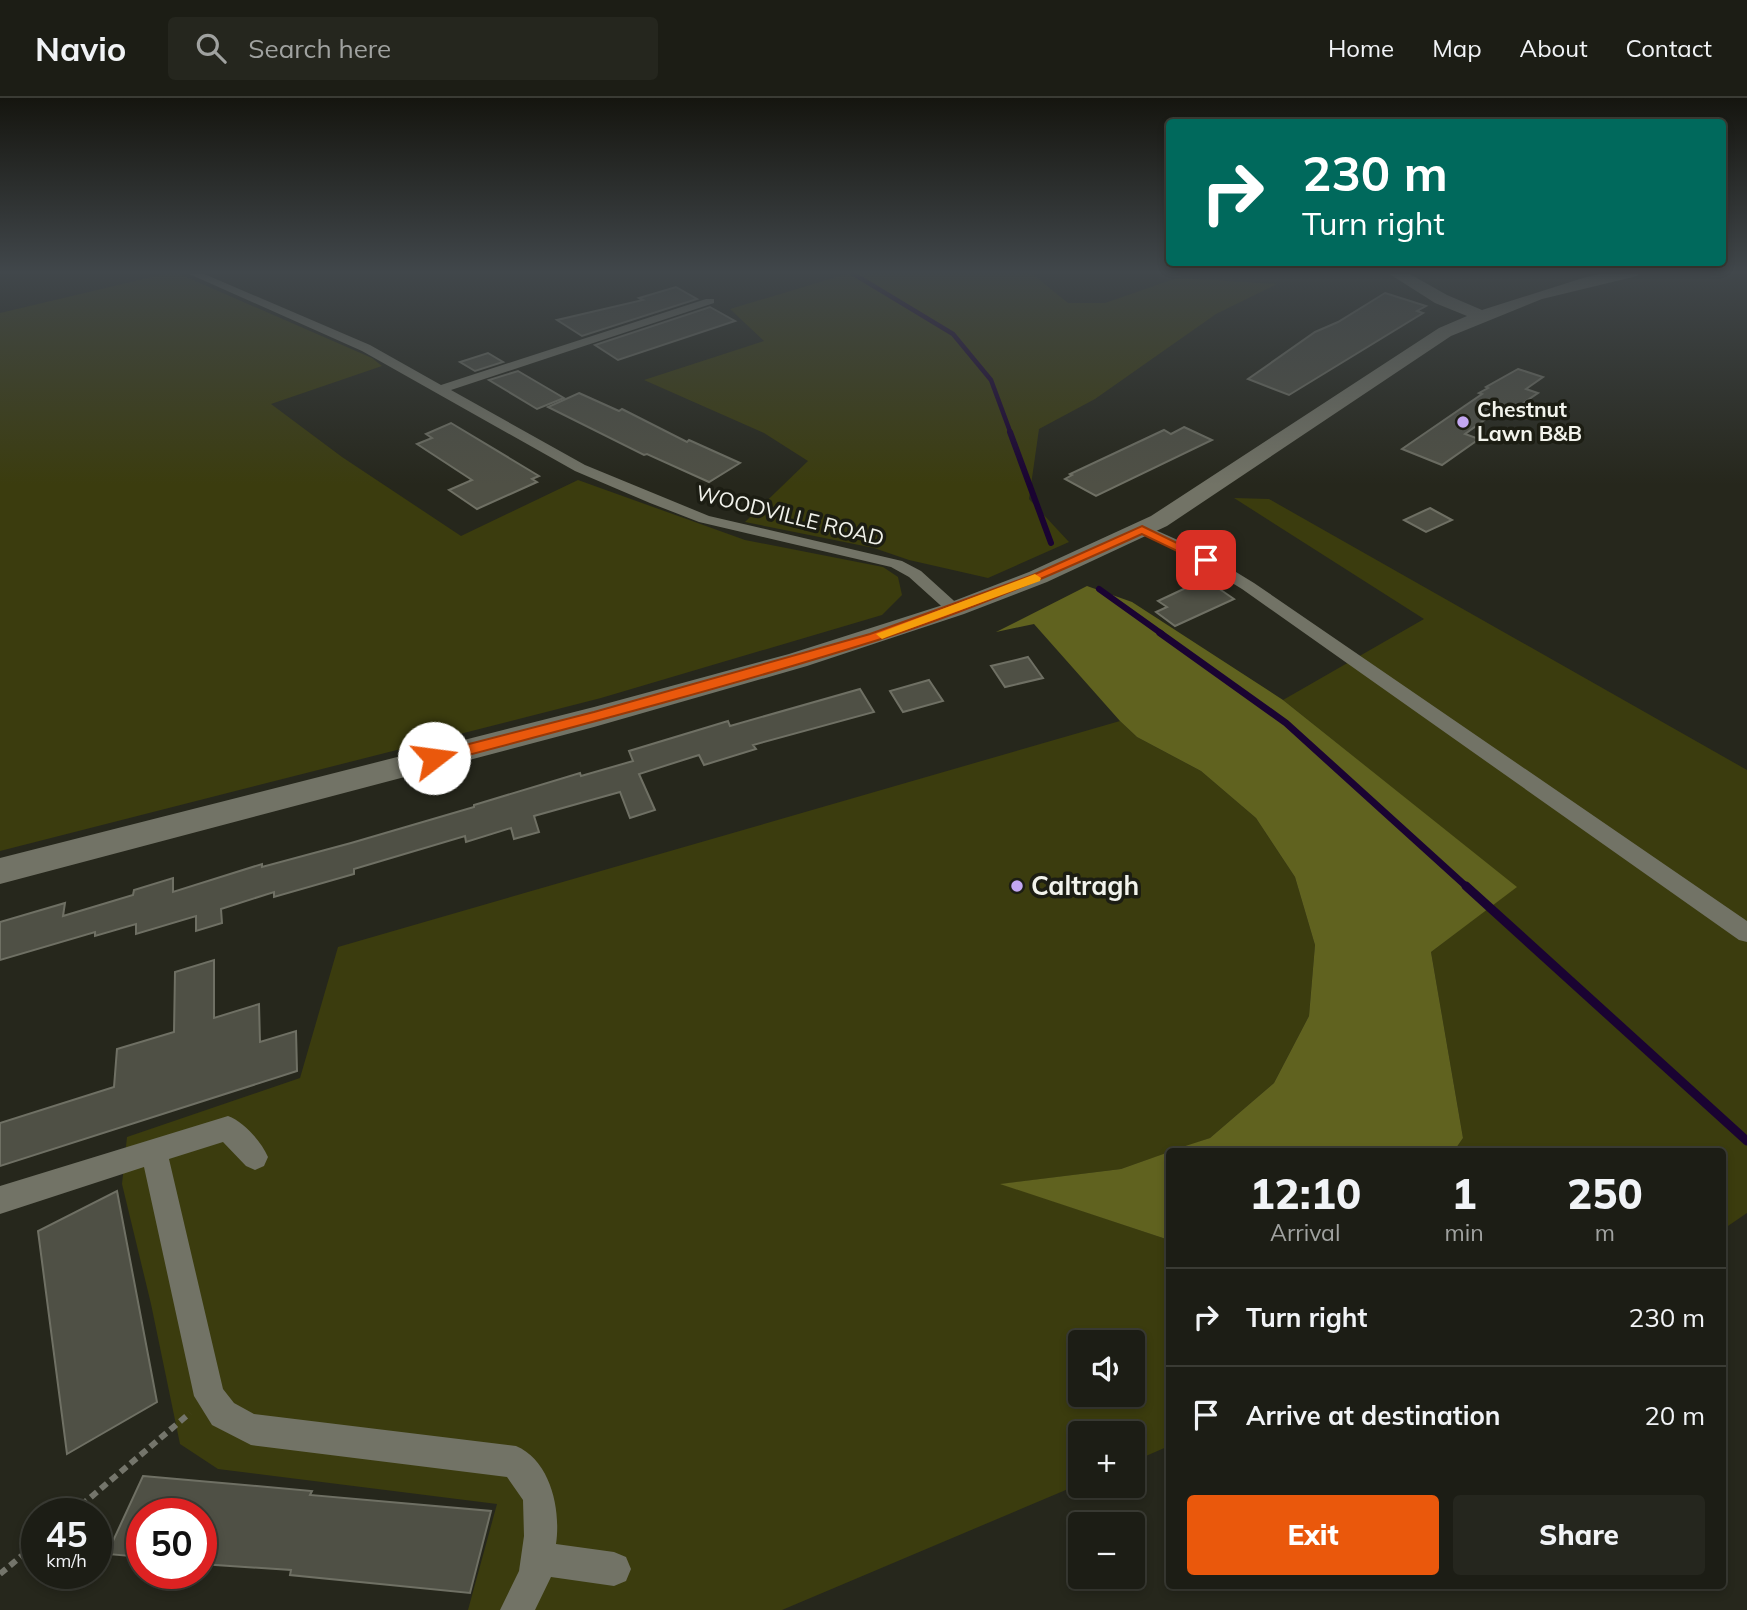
<!DOCTYPE html>
<meta charset="utf-8">
<style>
body{margin:0;font-family:Mulish,sans-serif;background:#25261e;color:#f1f3f6;height:100vh;display:flex;flex-direction:column;font-size:26px;white-space:nowrap}
*{box-sizing:border-box;margin:0}
p{font-size:23px;color:#a0a2a0}
.icon{flex:none;width:38px;height:38px;fill:none;stroke:currentColor;stroke-width:2;stroke-linecap:round;stroke-linejoin:round}
.map{position:relative;flex:1;overflow:hidden}
.side{position:absolute;left:1166px;top:1050px;width:560px;height:441px;display:flex;flex-direction:column;background:#1c1d15;border-radius:7px;box-shadow:0 4px 10px #0003,0 0 0 2px #3a3b34}
.side>*{flex:none}
.banner{position:absolute;left:1166px;top:21px;width:560px;height:147px;border-radius:7px;box-shadow:0 4px 10px #0003,0 0 0 2px #3a3b34;background:#00695c;color:#fff;overflow:hidden}
.tools{position:absolute;left:1068px;top:1232px;display:grid;gap:14px}
.tools a{display:grid;place-items:center;width:77px;height:77px;border-radius:7px;background:#1c1d15;box-shadow:0 4px 10px #0003,0 0 0 2px #3a3b34;font-size:35px}
.speed{position:absolute;left:21px;top:1400px;display:flex;gap:14px;font-size:35px;font-weight:700;text-align:center}
.speed>*{display:grid;place-content:center;width:91px;height:91px;border-radius:50%;background:#1c1d15;box-shadow:0 4px 10px #0003,0 0 0 2px #3a3b34;line-height:1}
.speed small{font-size:18px;font-weight:400}
.speed .limit{border:10px solid #d22;background:#fff;color:#111}
.pin{position:absolute;display:grid;place-items:center;width:60px;height:60px;color:#fff;margin:-30px;border-radius:14px;box-shadow:0 4px 10px #0006}
.me{position:absolute;width:77px;margin:-38px;rotate:75deg;stroke-linejoin:round;filter:drop-shadow(0 0 5px #0008)}
.turn{display:flex;align-items:center;gap:24px;height:147px;padding:0 21px;font-size:32px}
.turn .icon{width:91px;height:91px;stroke-width:2.5}
.turn b{display:block;font-size:49px;line-height:60px}
.eta{display:flex;justify-content:space-evenly;align-items:center;height:119px;text-align:center}
.eta b{font-size:42px;font-weight:800;line-height:49px}
.cta{display:flex;gap:14px;margin-top:auto;padding:14px 21px}
.cta a{flex:1;height:80px;border-radius:7px;background:#ea580c;color:#fff;font-size:28px;font-weight:800;line-height:80px;text-align:center}
.cta a+a{background:#25261e;color:#f1f3f6}
ul{padding:0;list-style:none}
li{display:flex;align-items:center;gap:21px;height:98px;padding:0 21px;border-top:2px solid #3a3b34}
li div{flex:1}
li b{display:block;font-size:26px}
li em{font-style:normal}
header{display:flex;align-items:center;gap:42px;box-sizing:border-box;height:98px;padding:0 35px;background:#1c1d15;border-bottom:2px solid #3a3b34}
header strong{font-size:33px}
nav{display:flex;gap:38px;margin-inline-start:auto;font-size:24px}
.search{width:490px;height:63px;background:#25261e;display:flex;align-items:center;gap:18px;box-sizing:border-box;padding:0 24px;border-radius:7px;color:#a0a2a0;font-size:26px}
.map>svg:first-child{display:block}
</style>
<header>
<strong>Navio</strong>
<div class="search"><svg class="icon" aria-label="search" viewBox="0 0 24 24"><circle cx="10" cy="10" r="6"/><path d="M15 15l6 6"/></svg>Search here</div>
<nav><a>Home</a><a>Map</a><a>About</a><a>Contact</a></nav>
</header>
<div class="map">
<svg width="1747" height="1512" viewBox="0 0 1747 1512">
<rect width="100%" height="100%" fill="#26271c"/>
<g fill="#3b3c0e" fill-rule="evenodd">
<path d="M169,175H177L372,260L382,268L271,306L342,359L461,438L578,382L745,442L883,469L898,479L902,497L882,517L601,600L0,753V215Z"/>
<path d="M850,175H1031L1068,205H1105L1177,180L1277,186L1216,216L1095,301L1039,331L1029,401L1069,444L988,480L909,462L874,450L745,424L808,363L764,335L644,282L764,243L730,211Z"/>
<path d="M1234,400L1269,401L1747,672V1115L1722,1132V1054L1454,1053L1463,1040L1431,854L1516,789L1283,602L1424,521Z"/>
<path d="M1120,623L1137,639L1201,673L1256,720L1295,779L1315,847L1309,918L1274,985L1210,1040L1121,1071L1002,1086L1169,1142V1348L1132,1364V1335H1080V1386L782,1512H468L497,1406L218,1371L180,1346L151,1206L122,1086L127,1039L300,980L338,849ZM1080,1244H1132V1297H1080Z"/>
</g>
<g fill="#60621f">
<path d="M1087,488L1132,504L1283,602L1517,789L1431,854L1463,1040L1454,1053H1170L1210,1040L1274,985L1309,918L1315,847L1295,779L1256,720L1201,673L1137,639L1120,623L1034,526L996,534Z"/>
<path d="M1169,1054V1142L1000,1086L1121,1071Z"/>
</g>
<g fill="none" stroke-linecap="round" stroke-linejoin="round">
<path stroke="#1a0332" stroke-width="4.5" d="M852,175L953,236L991,282L1011,336"/>
<g stroke="#1a0332" stroke-width="6">
<path d="M1010,334L1051,445"/>
<path d="M1099,491L1162,536"/>
</g>
<path stroke="#1a0332" stroke-width="7" d="M1160,535L1286,625L1468,790"/>
<path stroke="#1a0332" stroke-width="9" d="M1466,788L1747,1043"/>
</g>
<g fill="#4f5045" stroke="#6f7064" stroke-width="2">
<path d="M676,189L697,201L582,238L557,222L643,202L639,200Z"/>
<path d="M1385,195L1426,208L1417,213L1423,215L1289,297L1248,281L1315,234L1338,224Z"/>
<path d="M710,209L735,223L618,262L595,247Z"/>
<path d="M488,255L503,264L475,273L460,264Z"/>
<path d="M1518,271L1543,279L1526,291L1538,295L1516,310L1507,306L1465,336L1479,341L1442,367L1402,351L1482,296L1479,295L1488,290L1486,289Z"/>
<path d="M518,273L564,300L537,311L489,282Z"/>
<path d="M579,295L619,313L622,311L687,344L689,342L740,365L709,384L647,356L644,357L548,309Z"/>
<path d="M451,325L539,378L532,381L537,384L477,411L449,392L472,382L417,346L432,340L426,336Z"/>
<path d="M1184,329L1212,342L1096,398L1065,381L1072,377L1070,376L1164,332L1171,336Z"/>
<path d="M1430,410L1452,422L1426,434L1404,422Z"/>
<path d="M1205,481L1234,501L1175,528L1156,514L1167,509L1158,503Z"/>
<path d="M1028,559L1043,580L1005,589L991,568Z"/>
<path d="M929,582L943,603L903,614L890,593Z"/>
<path d="M860,591L874,614L753,647L756,651L704,667L699,657L639,676L655,712L630,720L620,694L534,718L539,734L514,741L511,730L466,744L465,738L354,771V776L274,799V794L221,811L222,825L196,833V818L136,836V826L95,838V834L0,862V824L65,805L63,818L133,797L134,792L173,780V794L262,766V769L351,745L474,709V707L580,675L581,678L633,663L629,653L728,623L730,628Z"/>
<path d="M214,862V920L259,906L260,944L296,933L297,973L0,1068V1025L114,989L117,951L174,934L175,874Z"/>
<path d="M117,1093L157,1304L67,1356L38,1133Z"/>
<path d="M143,1378L312,1393L310,1397L491,1413L470,1495L290,1477L291,1472L201,1466V1416H142V1459L107,1456Z"/>
</g>
<g fill="none" stroke-linecap="round" stroke-linejoin="round">
<g stroke="#74756b" stroke-width="6" stroke-dasharray="8 5" stroke-linecap="butt">
<path d="M71,1416L190,1315"/>
<path d="M0,1476L37,1445"/>
</g>
<g fill="#727366" fill-rule="evenodd">
<path d="M187,175H202L370,247L441,287L706,201H714V205L451,292L585,367L709,418L902,463L921,473L963,511L961,515H949L909,479L891,469L699,424L650,405L575,373L362,253Z"/>
<path d="M1142,426L1200,452L1254,485L1747,823V844L1739,842L1242,491L1188,458L1137,434L1134,431Z"/>
<path d="M228,1018C244,1024 261,1043 268,1059L264,1068L255,1072L246,1068L223,1044L169,1061L223,1291L234,1305L254,1316L516,1348C551,1363 561,1412 556,1446L614,1454L626,1459L631,1471L626,1483L614,1488L551,1479L535,1512H500L519,1473L524,1438L523,1402L507,1379L251,1347L212,1327L194,1298L144,1069L0,1116V1088Z"/>
</g>
<path fill="#727366" fill-rule="evenodd" d="M1388,175H1408L1447,197L1482,212L1583,180L1603,175H1639L1637,178L1542,201L1451,238L1167,428L1047,484L964,516L807,568L594,629L0,786V760L594,609L789,556L946,506L1029,474L1151,418L1439,230L1467,218L1435,205Z"/>
</g>
<linearGradient id="sky" x2="0" y2="1"><stop stop-color="#15150f"/><stop offset="0.45" stop-color="#41474b"/><stop offset="1" stop-color="#41474b" stop-opacity="0"/></linearGradient>
<rect width="1747" height="387" fill="url(#sky)"/>
<path fill="#ea580c" stroke="#983908" stroke-width="2" d="M1142,428L1212,462L1202,465L1142,436C1056,475 968,514 878,542C731,588 582,627 434,666L427,660L434,655L594,614L870,536L1033,477Z"/>
<path fill="#f59e0b" d="M1035,476L1041,480L1040,483L887,539L882,541L876,536Z"/>
<g fill="#c3a7f2" stroke="#1c1d13" stroke-width="2.5">
<circle cx="1463" cy="324" r="7"/>
<circle cx="1017" cy="788" r="7"/>
</g>
<g text-anchor="middle" stroke-width="7" stroke-linejoin="round" paint-order="stroke">
<g font-size="21" font-weight="bold" fill="#f2f3ec" stroke="#1c1d13" text-anchor="start">
<text x="1477" y="319">Chestnut<tspan x="1477" dy="24">Lawn B&amp;B</tspan></text>
</g>
<g font-size="21" fill="#f2f3ec" stroke="#1c1d13">
<text transform="translate(790 418) rotate(14)" y="7">WOODVILLE ROAD</text>
</g>
<g font-size="26" font-weight="bold" fill="#f2f3ec" stroke="#1c1d13" text-anchor="start">
<text x="1031" y="797">Caltragh</text>
</g>
</g>
</svg>
<div class="tools">
<a><svg class="icon" aria-label="sound" viewBox="0 0 24 24"><path d="M4 9h4l5-4v14l-5-4H4zM17 9q2 3 0 6"/></svg></a>
<a>+</a>
<a>−</a>
</div>
<div class="speed"><div>45<small>km/h</small></div><div class="limit">50</div></div>
<div class="pin" style="left:1206px;top:462px;background:#d93025"><svg class="icon" aria-label="arrive" viewBox="0 0 24 24"><path d="M6 21V4h12l-3 4 3 4H6"/></svg></div>
<svg class="me" style="left:434px;top:660px" viewBox="-20 -20 40 40"><circle r="19" fill="#fff"/><path d="M0-13L10 11 0 6-10 11z" fill="#ea580c"/></svg>
<div class="banner">
<div class="turn"><svg class="icon" aria-label="right" viewBox="0 0 24 24"><path d="M7 20v-9h11M14 6l5 5-5 5"/></svg><div><b>230 m</b>Turn right</div></div>
</div>
<section class="side">
<div class="eta">
<div><b>12:10</b><p>Arrival</p></div>
<div><b>1</b><p>min</p></div>
<div><b>250</b><p>m</p></div>
</div>
<ul>
<li><svg class="icon" aria-label="right" viewBox="0 0 24 24"><path d="M7 20v-9h11M14 6l5 5-5 5"/></svg><div><b>Turn right</b></div><em>230 m</em></li>
<li><svg class="icon" aria-label="arrive" viewBox="0 0 24 24"><path d="M6 21V4h12l-3 4 3 4H6"/></svg><div><b>Arrive at destination</b></div><em>20 m</em></li>
</ul>
<div class="cta"><a>Exit</a><a>Share</a></div>
</section>
</div>
